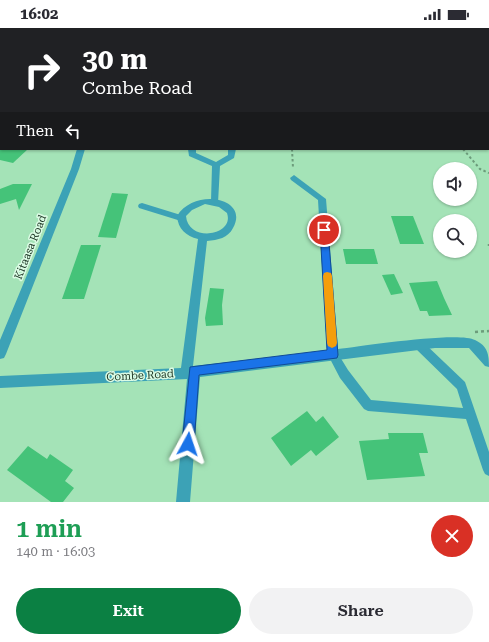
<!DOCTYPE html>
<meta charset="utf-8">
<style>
body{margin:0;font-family:"Roboto Serif",serif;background:#f2f2f3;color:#2b2b33;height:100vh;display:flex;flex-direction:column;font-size:15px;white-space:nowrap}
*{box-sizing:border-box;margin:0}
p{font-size:13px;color:#7c7c81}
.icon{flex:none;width:22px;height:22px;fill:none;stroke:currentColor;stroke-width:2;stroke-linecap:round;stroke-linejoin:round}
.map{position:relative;height:474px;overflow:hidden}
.panel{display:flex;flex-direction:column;background:#fff;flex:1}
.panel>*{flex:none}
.top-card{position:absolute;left:0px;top:0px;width:489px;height:122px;box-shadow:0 1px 3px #0004;background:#202124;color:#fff;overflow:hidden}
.controls{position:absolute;left:433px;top:134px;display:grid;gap:8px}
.controls a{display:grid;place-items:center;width:44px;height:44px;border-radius:50%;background:#fff;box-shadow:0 1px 3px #0004;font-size:20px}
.pin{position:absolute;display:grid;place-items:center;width:34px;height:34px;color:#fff;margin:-17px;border:2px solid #fff;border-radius:50%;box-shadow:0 1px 4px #0007}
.me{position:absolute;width:44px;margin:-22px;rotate:5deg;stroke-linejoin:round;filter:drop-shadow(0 0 3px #0008)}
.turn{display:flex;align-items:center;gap:14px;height:84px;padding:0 16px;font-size:18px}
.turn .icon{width:52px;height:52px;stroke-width:2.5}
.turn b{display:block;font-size:28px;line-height:34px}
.then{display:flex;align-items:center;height:38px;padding:0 16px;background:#0003;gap:8px;font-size:15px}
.round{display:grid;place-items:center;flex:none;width:42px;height:42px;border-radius:21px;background:#f2f2f3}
.overview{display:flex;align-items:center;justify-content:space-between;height:68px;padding:0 16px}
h1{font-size:24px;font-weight:600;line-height:30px;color:#1e9e55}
.action{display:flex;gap:8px;margin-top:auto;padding:8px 16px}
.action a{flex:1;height:46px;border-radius:24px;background:#0b8043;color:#fff;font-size:16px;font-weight:600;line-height:46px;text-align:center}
.action a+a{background:#f2f2f3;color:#2b2b33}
.status{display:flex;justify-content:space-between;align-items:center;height:28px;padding:0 20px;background:#fff;direction:ltr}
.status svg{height:11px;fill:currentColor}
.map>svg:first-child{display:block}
</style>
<div class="status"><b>16:02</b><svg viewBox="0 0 49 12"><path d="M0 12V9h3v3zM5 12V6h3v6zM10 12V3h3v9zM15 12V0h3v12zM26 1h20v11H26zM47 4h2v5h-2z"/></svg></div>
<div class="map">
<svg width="489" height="474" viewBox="0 0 489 474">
<rect width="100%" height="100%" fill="#a4e3b7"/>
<path fill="#95dcab" d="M269,0H489V12L488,1Z"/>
<g fill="#45c379">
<path d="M0,121H28L13,135L0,132Z"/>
<path d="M13,156H32L19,182L16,171L0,176V161Z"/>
<path d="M112,165L128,166L116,210L98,209Z"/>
<path d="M391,188H413L424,216H400Z"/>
<path d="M81,217H101L84,271H62Z"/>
<path d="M343,221H374L378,236H346Z"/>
<path d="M394,246L403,265L391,267L382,247Z"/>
<path d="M437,253L444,270L452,287L429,288L427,283H420L409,255Z"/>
<path d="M210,260L224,261L222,277L223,297L206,298L205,290Z"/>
<path d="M307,383L316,394L323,388L339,409L316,428L311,422L291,438L271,410Z"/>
<path d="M388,405H423L428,425H419L425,448L367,452L359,413L389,411Z"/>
<path d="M28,418L47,431L50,426L73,442L65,453L74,460L63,474H51L7,442Z"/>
</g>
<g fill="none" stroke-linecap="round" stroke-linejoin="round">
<g stroke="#6c9c7b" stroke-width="2" stroke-dasharray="2.5 2.5" stroke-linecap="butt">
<path d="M292,121L293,140"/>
<path d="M463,121L480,141L489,145"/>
</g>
<g stroke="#6c9c7b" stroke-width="2.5" stroke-dasharray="3 3" stroke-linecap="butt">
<path d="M489,216V218"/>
<path d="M475,304L489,303"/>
</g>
<g fill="#3ca2b6" fill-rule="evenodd">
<path d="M188,121H196V125L216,134L228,127V121H236L234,130L220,138L218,175H212L211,173L212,138L189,128Z"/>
<path d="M142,175L184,188L185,190L181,193L139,180L138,178L139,176Z"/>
<path d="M419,312L423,314L465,354L489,424V448L485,446L483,442L466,391L368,383L364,381L340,350L328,327L329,324L333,322L337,324L348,342L371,372L463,380L457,361L415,320L414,317L415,314Z"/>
</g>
<g fill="#3ca2b6" fill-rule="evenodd">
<path d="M17,0H23L24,1H18Z"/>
<path d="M77,121H85L79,141L6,326L4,330L0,331V312L71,141Z"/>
<path d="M294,147L326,171L338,321C362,318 459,303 475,312C488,318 489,327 489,339L485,338L469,320H435L200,349L190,474H176L187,351L0,360V348L181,340L198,211C186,208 178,201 177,188C195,159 250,170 233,200C228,210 218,212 207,213L193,338L327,323L318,172L291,152L290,150ZM205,176L219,179L227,185C235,208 188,215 186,188L192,182Z"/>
</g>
<g fill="#285e69" fill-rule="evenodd">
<path d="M208,0H216L217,1H209Z"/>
<path d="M240,0H249L250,1H241Z"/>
<rect x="488" y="84" width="1" height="5"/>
<rect x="488" y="100" width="1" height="4"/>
</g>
</g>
<path fill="#1a73e8" stroke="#114b97" d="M324,199L328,202L338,327L337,330L199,347L194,416L192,420L188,422L183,420L182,416L190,339L327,322L320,202Z"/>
<path fill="#f59e0b" d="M327,244L331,245L332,248L337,315L336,318L332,320L328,318L327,315L323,248L324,245Z"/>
<g text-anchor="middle" stroke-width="3" stroke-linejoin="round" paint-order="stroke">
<g font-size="11" fill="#1f3827" stroke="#dcfce5">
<text transform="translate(30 219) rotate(-68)" y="4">Kitaasa Road</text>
<text transform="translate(140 347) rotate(-3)" y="4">Combe Road</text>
</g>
</g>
</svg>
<div class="controls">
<a><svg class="icon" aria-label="sound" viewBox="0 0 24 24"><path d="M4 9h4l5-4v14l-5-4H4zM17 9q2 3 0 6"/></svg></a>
<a><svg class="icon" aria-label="search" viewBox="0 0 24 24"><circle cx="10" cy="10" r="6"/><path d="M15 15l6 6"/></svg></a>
</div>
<div class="pin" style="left:324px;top:202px;background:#d93025"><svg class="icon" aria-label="arrive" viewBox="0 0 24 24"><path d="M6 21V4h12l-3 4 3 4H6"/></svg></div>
<svg class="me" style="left:188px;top:416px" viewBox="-20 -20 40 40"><path d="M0-17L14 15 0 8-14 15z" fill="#1a73e8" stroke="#fff" stroke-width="4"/></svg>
<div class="top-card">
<div class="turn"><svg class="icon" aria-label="right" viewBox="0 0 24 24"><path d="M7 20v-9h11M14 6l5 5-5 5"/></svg><div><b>30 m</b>Combe Road</div></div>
<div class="then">Then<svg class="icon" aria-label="left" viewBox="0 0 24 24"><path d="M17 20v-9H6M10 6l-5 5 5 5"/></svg></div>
</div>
</div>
<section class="panel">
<div class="overview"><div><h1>1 min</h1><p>140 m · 16:03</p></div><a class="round" style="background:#d93025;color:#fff"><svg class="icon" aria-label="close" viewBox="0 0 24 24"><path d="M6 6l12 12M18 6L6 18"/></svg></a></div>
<div class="action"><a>Exit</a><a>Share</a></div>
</section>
